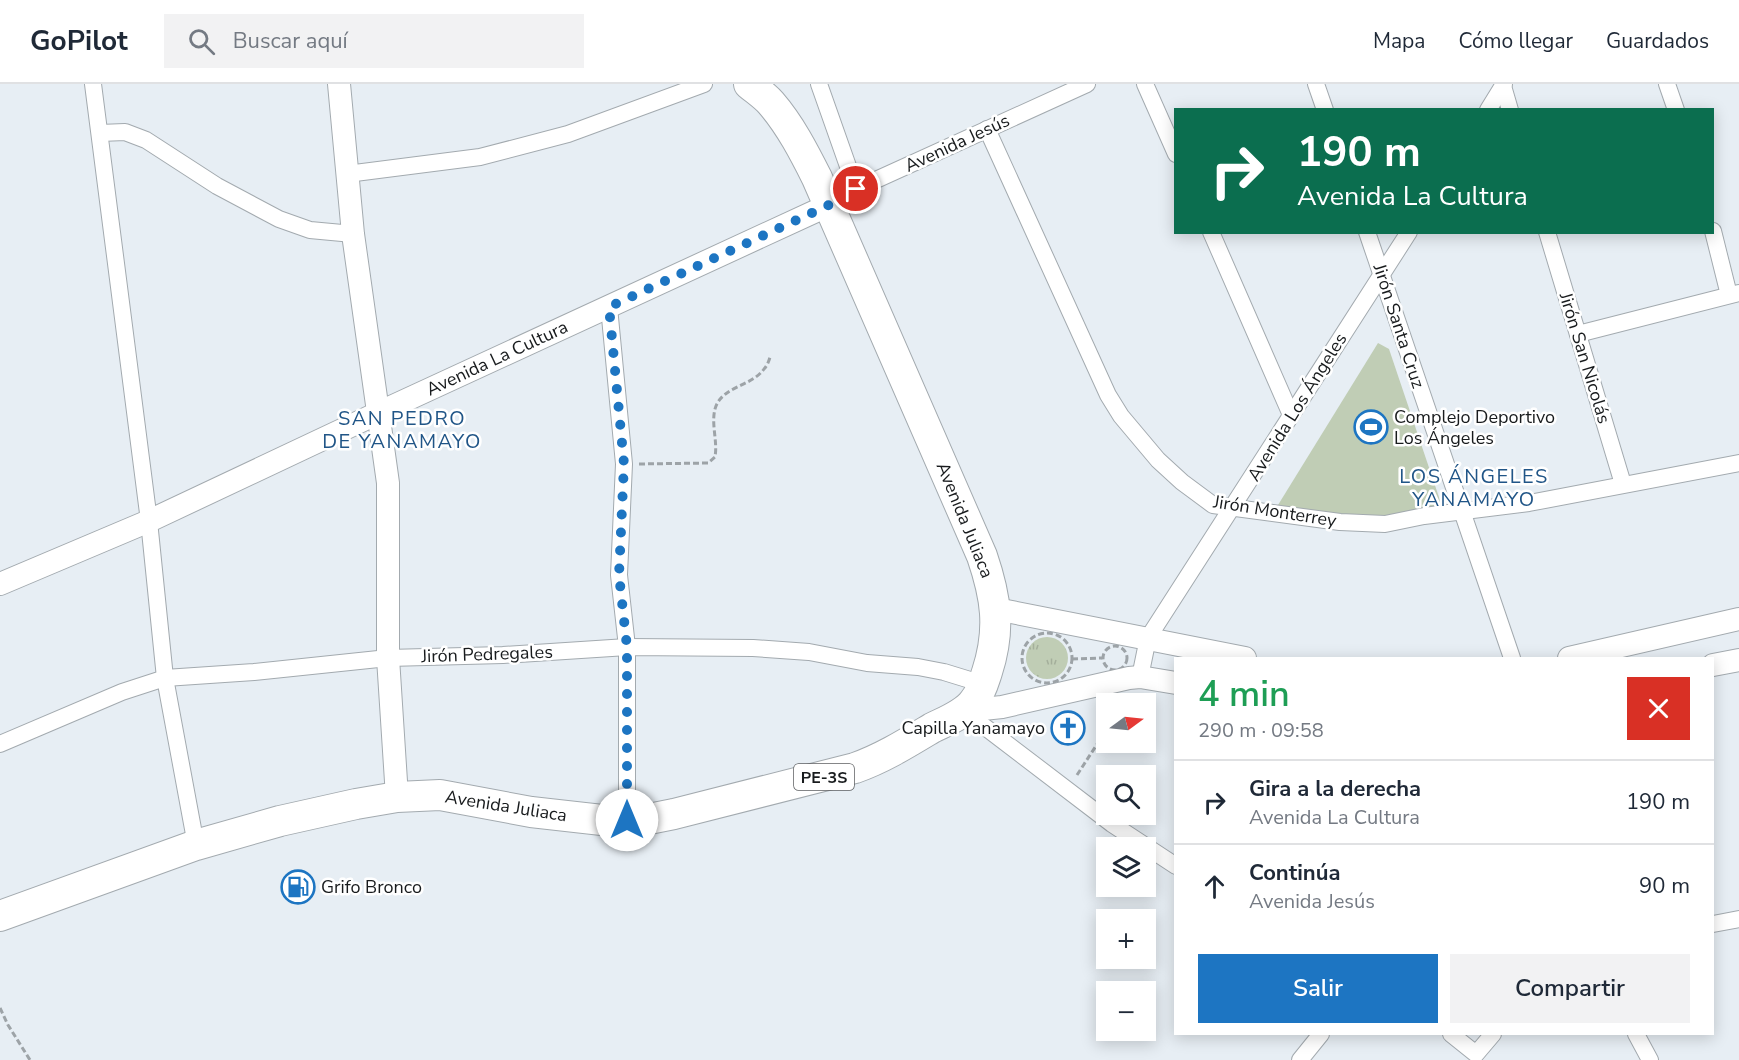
<!DOCTYPE html>
<html lang="es">
<meta charset="utf-8">
<style>
body{margin:0;font-family:"Nunito Sans",sans-serif;background:#f2f2f3;color:#1f2937;height:100vh;display:flex;flex-direction:column;font-size:22px;white-space:nowrap}
*{box-sizing:border-box;margin:0}
p{font-size:20px;color:#747a83}
.icon{flex:none;width:33px;height:33px;fill:none;stroke:currentColor;stroke-width:2;stroke-linecap:round;stroke-linejoin:round}
.map{position:relative;flex:1;overflow:hidden}
.drawer{position:absolute;left:1174px;top:573px;width:540px;height:378px;display:flex;flex-direction:column;background:#fff;border-radius:0px;box-shadow:0 3px 15px #0003}
.drawer>*{flex:none}
.hud{position:absolute;left:1174px;top:24px;width:540px;height:126px;border-radius:0px;box-shadow:0 3px 15px #0003;background:#0b6e4f;color:#fff;overflow:hidden}
.needle{width:39px;rotate:75deg}
.tools{position:absolute;left:1096px;top:609px;display:grid;gap:12px}
.tools a{display:grid;place-items:center;width:60px;height:60px;border-radius:0px;background:#fff;box-shadow:0 3px 15px #0003;font-size:30px}
.pin{position:absolute;display:grid;place-items:center;width:51px;height:51px;color:#fff;margin:-26px;border:3px solid #fff;border-radius:50%;box-shadow:0 2px 6px #0007}
.me{position:absolute;width:66px;margin:-33px;rotate:0deg;stroke-linejoin:round;filter:drop-shadow(0 0 4px #0008)}
.turn{display:flex;align-items:center;gap:21px;height:126px;padding:0 24px;font-size:27px}
.turn .icon{width:78px;height:78px;stroke-width:2.5}
.turn b{display:block;font-size:42px;line-height:51px}
.round{display:grid;place-items:center;flex:none;width:63px;height:63px;border-radius:0px;background:#f2f2f3}
.headline{display:flex;align-items:center;justify-content:space-between;height:102px;padding:0 24px}
h1{font-size:36px;font-weight:600;line-height:45px;color:#1e9e55}
.cta{display:flex;gap:12px;margin-top:auto;padding:12px 24px}
.cta a{flex:1;height:69px;border-radius:0px;background:#1d75c2;color:#fff;font-size:24px;font-weight:600;line-height:69px;text-align:center}
.cta a+a{background:#f2f2f3;color:#1f2937}
ul{padding:0;list-style:none}
li{display:flex;align-items:center;gap:18px;height:84px;padding:0 24px;border-top:2px solid #e0e1e3}
li div{flex:1}
li b{display:block;font-size:22px}
li em{font-style:normal}
header{display:flex;align-items:center;gap:36px;box-sizing:border-box;height:84px;padding:0 30px;background:#fff;border-bottom:2px solid #e0e1e3}
header strong{font-size:28px}
nav{display:flex;gap:33px;margin-inline-start:auto;font-size:21px}
.search{width:420px;height:54px;background:#f2f2f3;display:flex;align-items:center;gap:15px;box-sizing:border-box;padding:0 21px;border-radius:0px;color:#747a83;font-size:22px}
.map>svg:first-child{display:block}
</style>
<header>
<strong>GoPilot</strong>
<div class="search"><svg class="icon" aria-label="search" viewBox="0 0 24 24"><circle cx="10" cy="10" r="6"/><path d="M15 15l6 6"/></svg>Buscar aquí</div>
<nav><a>Mapa</a><a>Cómo llegar</a><a>Guardados</a></nav>
</header>
<div class="map">
<svg width="1739" height="976" viewBox="0 0 1739 976">
<defs>
<pattern id="grass-tufts" width="24" height="20" patternUnits="userSpaceOnUse" patternTransform="scale(1.5)"><rect width="24" height="20" fill="#c0cdb5"/><path d="M3 7l-1-3M5 7V3M7 7l1-3M15 17l-1-3M17 17v-4M19 17l1-3" fill="none" stroke="#a4af9b"/></pattern>
</defs>
<rect width="100%" height="100%" fill="#e7eef4"/>
<circle fill="url(#grass-tufts)" cx="1047" cy="574" r="21"/>
<path fill="#c0cdb5" d="M1378,259L1389,265L1446,434L1388,441L1281,428L1278,421Z"/>
<g fill="none" stroke-linecap="round" stroke-linejoin="round">
<defs>
<g id="street">
<path d="M93,0L149,437L165,594L196,761"/>
<path d="M819,0L856,105"/>
<path d="M1145,0L1176,70"/>
<path d="M1316,0L1325,26"/>
<path d="M1667,0L1676,26"/>
<path d="M1503,2L1510,26"/>
<path d="M1488,26L1504,0"/>
<path d="M987,45L1108,311L1121,332L1158,376L1182,398L1213,421L1340,438L1385,440L1424,432L1529,419L1739,379"/>
<path d="M100,49L125,48L146,56L217,102L279,135L310,146L353,150"/>
<path d="M347,90L480,73L568,50L704,0"/>
<path d="M829,121L856,105L1087,0"/>
<path d="M1713,147L1729,211"/>
<path d="M1211,148L1291,331"/>
<path d="M1367,148L1512,574"/>
<path d="M1547,148L1623,400"/>
<path d="M609,223L624,380L619,491L627,563V736"/>
<path d="M1578,250L1739,209"/>
<path d="M1140,593L1148,554L1409,148"/>
<path d="M964,627L1112,740L1176,782"/>
<path d="M0,660L122,608L165,594L254,588L388,574L503,571L627,563L753,564L809,568L867,579L918,583L944,588L983,600"/>
<path d="M1713,840L1739,835"/>
<path d="M1451,950L1476,970L1493,950"/>
<path d="M1636,950L1650,976"/>
<path d="M1300,976L1321,950"/>
</g>
<g id="secondary">
<path d="M339,0L353,150L388,399V574L397,713"/>
<path d="M0,500L149,437L378,329L829,121"/>
<path d="M996,525L1245,574"/>
<path d="M1569,574L1739,535"/>
<path d="M1713,581L1739,576"/>
<path d="M964,627L1002,623L1129,594L1140,593L1176,599"/>
</g>
<path id="highway" d="M0,832L196,761L280,737L356,720L397,713L440,711L531,728L602,736L649,735L674,730L855,684C883,674 907,659 932,644C946,637 965,630 974,617C981,609 984,597 987,588C1001,545 996,513 982,472L817,94C804,68 790,41 771,19C765,12 756,6 749,0"/>
</defs>
<use href="#street" stroke="#a3aaaf" stroke-width="18"/>
<use href="#secondary" stroke="#a3aaaf" stroke-width="24"/>
<use href="#highway" stroke="#a3aaaf" stroke-width="32"/>
<g stroke="#9da3a7" stroke-width="3" stroke-dasharray="6 3" stroke-linecap="butt">
<path d="M639,380L708,379L715,373C718,356 710,338 716,322C724,302 752,302 764,285C767,282 769,277 770,273"/>
<circle cx="1047" cy="574" r="25"/>
<circle cx="1115" cy="574" r="12"/>
<path d="M1072,575L1102,574"/>
<path d="M1077,691L1107,645"/>
<path d="M0,924L8,941L30,976"/>
</g>
<use href="#street" stroke="#fff" stroke-width="16"/>
<use href="#secondary" stroke="#fff" stroke-width="22"/>
<use href="#highway" stroke="#fff" stroke-width="30"/>
</g>
<g fill="none" stroke-linecap="round" stroke-linejoin="round">
<path stroke="#1d75c2" stroke-width="10" stroke-dasharray="0 18" d="M627,736V563L619,491L624,380L609,223L829,121L856,105"/>
</g>
<defs>
<symbol id="stadium-ring" viewBox="-11 -11 22 22"><circle r="9.5" fill="#fff" stroke="#1d75c2" stroke-width="1.5"/><path d="M0-5a6.5 5 0 1 0 0 10a6.5 5 0 1 0 0-10ZM-3.5-1.8h7v3.6h-7Z" fill="#1d75c2"/></symbol>
<symbol id="church-ring" viewBox="-11 -11 22 22"><circle r="9.5" fill="#fff" stroke="#1d75c2" stroke-width="1.5"/><path d="M-1.2-6h2.4v3.5h3.3v2.4h-3.3V6h-2.4V-.1h-3.3v-2.4h3.3Z" fill="#1d75c2"/></symbol>
<symbol id="fuel-ring" viewBox="-11 -11 22 22"><circle r="9.5" fill="#fff" stroke="#1d75c2" stroke-width="1.5"/><path d="M-5.5-6h7V0h2V4h1.3V-2.5L3-4.5l.8-.8L6-3V5H2.5V1h-1V6h-7ZM-4.2-4.7v3.2H.2V-4.7Z" fill="#1d75c2"/></symbol>
</defs>
<g fill-rule="evenodd">
<use href="#stadium-ring" x="1352" y="324" width="38" height="38"/>
<use href="#church-ring" x="1049" y="625" width="38" height="38"/>
<use href="#fuel-ring" x="279" y="784" width="38" height="38"/>
</g>
<g text-anchor="middle" stroke-width="5" stroke-linejoin="round" paint-order="stroke">
<rect fill="#fff" stroke="#5d5f61" stroke-width="1.5" x="794" y="680" width="60" height="26" rx="4.5"/>
<g font-size="16" font-weight="bold" fill="#181b1d">
<text x="824" y="699">PE-3S</text>
</g>
<g font-size="18" fill="#181b1d" stroke="#fff">
<text transform="translate(957 59) rotate(-25)" y="6">Avenida Jesús</text>
<text transform="translate(1399 242) rotate(72)" y="6">Jirón Santa Cruz</text>
<text transform="translate(497 274) rotate(-25)" y="6">Avenida La Cultura</text>
<text transform="translate(1585 274) rotate(73)" y="6">Jirón San Nicolás</text>
<text transform="translate(1297 323) rotate(-58)" y="6">Avenida Los Ángeles</text>
<text transform="translate(1275 427) rotate(9)" y="6">Jirón Monterrey</text>
<text transform="translate(965 436) rotate(68)" y="6">Avenida Juliaca</text>
<text transform="translate(487 570) rotate(-2)" y="6">Jirón Pedregales</text>
<text transform="translate(506 722) rotate(9)" y="6">Avenida Juliaca</text>
</g>
<g font-size="18" fill="#181b1d" stroke="#fff" text-anchor="start">
<text x="1394" y="339">Complejo Deportivo<tspan x="1394" dy="21">Los Ángeles</tspan></text>
<text x="1045" y="650" text-anchor="end">Capilla Yanamayo</text>
<text x="321" y="809">Grifo Bronco</text>
</g>
<g font-size="20" letter-spacing="1.5" fill="#205587" stroke="#fff">
<text x="402" y="341">SAN PEDRO<tspan x="402" dy="23">DE YANAMAYO</tspan></text>
<text x="1474" y="399">LOS ÁNGELES<tspan x="1474" dy="23">YANAMAYO</tspan></text>
</g>
</g>
</svg>
<div class="tools">
<a><svg class="needle" viewBox="-14 -14 28 28"><path d="M0-13l5 13h-10z" fill="#e53935"/><path d="M0 13l5-13h-10z" fill="#747a83"/></svg></a>
<a><svg class="icon" aria-label="search" viewBox="0 0 24 24"><circle cx="10" cy="10" r="6"/><path d="M15 15l6 6"/></svg></a>
<a><svg class="icon" aria-label="layers" viewBox="0 0 24 24"><path d="M12 4l9 5-9 5-9-5zM3 14l9 5 9-5"/></svg></a>
<a>+</a>
<a>−</a>
</div>
<div class="pin" style="left:856px;top:105px;background:#d93025"><svg class="icon" aria-label="arrive" viewBox="0 0 24 24"><path d="M6 21V4h12l-3 4 3 4H6"/></svg></div>
<svg class="me" style="left:627px;top:736px" viewBox="-20 -20 40 40"><circle r="19" fill="#fff"/><path d="M0-13L10 11 0 6-10 11z" fill="#1d75c2"/></svg>
<div class="hud">
<div class="turn"><svg class="icon" aria-label="right" viewBox="0 0 24 24"><path d="M7 20v-9h11M14 6l5 5-5 5"/></svg><div><b>190 m</b>Avenida La Cultura</div></div>
</div>
<section class="drawer">
<div class="headline"><div><h1>4 min</h1><p>290 m · 09:58</p></div><a class="round" style="background:#d93025;color:#fff"><svg class="icon" aria-label="close" viewBox="0 0 24 24"><path d="M6 6l12 12M18 6L6 18"/></svg></a></div>
<ul>
<li><svg class="icon" aria-label="right" viewBox="0 0 24 24"><path d="M7 20v-9h11M14 6l5 5-5 5"/></svg><div><b>Gira a la derecha</b><p>Avenida La Cultura</p></div><em>190 m</em></li>
<li><svg class="icon" aria-label="ahead" viewBox="0 0 24 24"><path d="M12 20V5M6 11l6-6 6 6"/></svg><div><b>Continúa</b><p>Avenida Jesús</p></div><em>90 m</em></li>
</ul>
<div class="cta"><a>Salir</a><a>Compartir</a></div>
</section>
</div>
